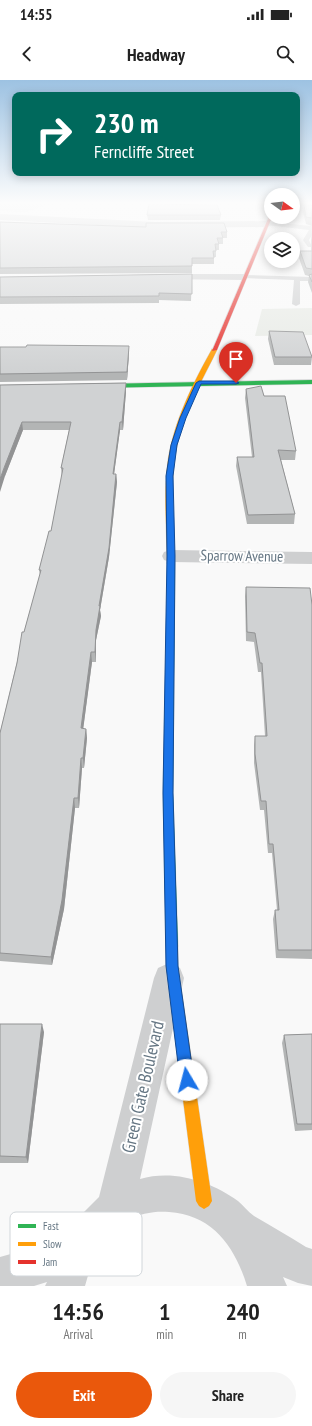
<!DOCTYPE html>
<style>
body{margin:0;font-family:"PT Sans Narrow",sans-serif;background:#f6f6f6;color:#222;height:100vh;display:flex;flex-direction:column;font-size:15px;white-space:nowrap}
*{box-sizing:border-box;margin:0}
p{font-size:13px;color:#767676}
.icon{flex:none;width:22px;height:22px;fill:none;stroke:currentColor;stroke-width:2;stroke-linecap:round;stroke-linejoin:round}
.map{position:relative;height:1206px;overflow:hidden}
.panel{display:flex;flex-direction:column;background:#fff;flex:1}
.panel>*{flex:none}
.banner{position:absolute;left:12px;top:12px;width:288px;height:84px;border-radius:8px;box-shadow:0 2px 10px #0003;background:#00695c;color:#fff;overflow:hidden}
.needle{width:26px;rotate:104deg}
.tools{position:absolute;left:264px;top:108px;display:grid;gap:8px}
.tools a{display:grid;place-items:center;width:36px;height:36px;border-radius:50%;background:#fff;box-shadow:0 2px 10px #0003;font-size:20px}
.pin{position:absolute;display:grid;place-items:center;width:34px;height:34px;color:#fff;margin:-41px -17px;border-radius:50% 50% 50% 0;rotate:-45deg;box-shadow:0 0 4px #0007}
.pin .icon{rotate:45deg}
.me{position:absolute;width:44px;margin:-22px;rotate:352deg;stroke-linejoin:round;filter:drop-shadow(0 0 3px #0008)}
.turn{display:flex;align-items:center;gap:14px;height:84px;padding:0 16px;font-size:18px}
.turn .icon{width:52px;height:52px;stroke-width:2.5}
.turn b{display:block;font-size:28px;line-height:34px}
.eta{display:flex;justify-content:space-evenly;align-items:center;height:68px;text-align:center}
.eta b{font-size:24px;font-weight:800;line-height:28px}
.action{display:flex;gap:8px;margin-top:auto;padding:8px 16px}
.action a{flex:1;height:46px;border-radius:24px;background:#ea580c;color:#fff;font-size:16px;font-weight:800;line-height:46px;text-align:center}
.action a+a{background:#f6f6f6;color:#222}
.status{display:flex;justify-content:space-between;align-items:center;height:28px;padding:0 20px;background:#fff;direction:ltr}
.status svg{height:11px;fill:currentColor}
header{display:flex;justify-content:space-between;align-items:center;height:52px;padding:0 16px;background:#fff;font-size:18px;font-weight:800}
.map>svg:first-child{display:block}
</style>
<div class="status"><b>14:55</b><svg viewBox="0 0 49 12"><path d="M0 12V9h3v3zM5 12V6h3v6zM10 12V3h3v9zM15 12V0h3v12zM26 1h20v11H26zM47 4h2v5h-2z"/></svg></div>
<header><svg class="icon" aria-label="back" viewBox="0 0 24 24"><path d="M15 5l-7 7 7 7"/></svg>Headway<svg class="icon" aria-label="search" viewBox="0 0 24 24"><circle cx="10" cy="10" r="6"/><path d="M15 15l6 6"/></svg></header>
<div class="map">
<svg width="312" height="1206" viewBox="0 0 312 1206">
<rect width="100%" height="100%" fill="#f9f9f9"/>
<path fill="#e8e9e9" d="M0,123H52L26,132L0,131Z"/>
<path fill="#e8ebe6" d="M312,228V255L255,256L262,229Z"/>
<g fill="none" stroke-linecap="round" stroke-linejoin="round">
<defs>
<g id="fast">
<path d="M312,300V304L95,308L92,306L95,304Z"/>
<path d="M168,482H171L175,484L173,713L178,866L176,870L172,872L168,870L166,866L163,713Z"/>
</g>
<g id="slow">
<path d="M212,269L217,270C204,297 188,324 180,354C168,396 174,441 175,484L171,486L167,484C167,449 163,414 168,380C174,341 193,303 212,269Z"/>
<path d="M172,860L176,862L178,866V886L212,1121L209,1126L204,1129L199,1126L196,1121L166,886V866L168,862Z"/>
</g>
<path id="jam" d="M270,134H271L272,137L217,270L212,271Z"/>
</defs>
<use href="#fast" stroke="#d5d6d7" stroke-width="1"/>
<use href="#slow" stroke="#d5d6d7" stroke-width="1"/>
<use href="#jam" stroke="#d5d6d7" stroke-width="1"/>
<g fill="#cecfd0" fill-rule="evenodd">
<path d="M268,142L312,146V155L309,160L312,167H308L303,160L309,150L266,145L265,144Z"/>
<path d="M244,195L312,197V201H300V224L296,226L292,224L294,200L242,198L241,197Z"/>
</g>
<g fill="#cecfd0" fill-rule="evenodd">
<path d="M0,134L156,142L268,141L272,144L268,147L156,148L0,140Z"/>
<path d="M161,194H244L249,197L244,200L157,199L156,197L157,195Z"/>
<path d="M171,470L312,472V484L171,482L164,480L162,476L164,472Z"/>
<path d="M169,883L180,888L184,898L140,1099C173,1089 211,1101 238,1121C243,1125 248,1132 254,1136C271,1146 289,1156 306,1167L312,1169V1206L298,1203L283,1197L287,1206H247C235,1167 213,1135 169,1132C155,1131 140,1133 128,1141C113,1151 98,1169 91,1186C89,1192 87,1199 85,1206H45L47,1202L34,1206H0V1177L64,1159L80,1136L99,1117L154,898L158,888Z"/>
</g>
<use href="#fast" fill="#30b455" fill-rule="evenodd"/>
<use href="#slow" fill="#ff9f0a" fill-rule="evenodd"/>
<use href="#jam" fill="#e5322d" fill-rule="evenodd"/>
</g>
<g fill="#b3b5b5">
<path d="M304,125H312V146L306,144L303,132Z"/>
<path d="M147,135H221L220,140H148Z"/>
<path d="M0,142L227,152V158H223V164H219V170H216V177H214V184H192V193L0,194Z"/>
<path d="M312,152V213L308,202L309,196L305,195L299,178L300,171H311V160Z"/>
<path d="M192,194L191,221L159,220V223L0,224V197Z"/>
<path d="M269,251L312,277L311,285H274L268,259Z"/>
<path d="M0,267L129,273L127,300L0,302Z"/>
<path d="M126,303V311L123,350H120L114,394H116L117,402L109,477L100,530L101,536L96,560V582H92L83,649H86L87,658L84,688H82L79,728H75L64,829L52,885L0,881V653L24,552L40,495L39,490L51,451L62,397L61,388L69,350H23L5,396L0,305Z"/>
<path d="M246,309L264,316L296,371L295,380H281L295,434L294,444H247L236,386L237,377H252L245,318Z"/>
<path d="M246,507L312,525V879L276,878L273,839L275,830H277L272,773H268L264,730H260L254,683V665L255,656H265L261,592H258L254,562L246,561L245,516Z"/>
<path d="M0,944L44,952L28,1083H0Z"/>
<path d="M312,954V1050L295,1051L282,963L284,955Z"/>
</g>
<g fill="#929394">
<path d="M129,266V273L127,300V292Z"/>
<path d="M126,303V311L123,350L122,342Z"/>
<path d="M22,342L23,350L5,396L0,412V399L4,388Z"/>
<path d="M120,342V350L113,402V394Z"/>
<path d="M116,394L117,402L109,477L100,530L101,536L96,560V582L95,572L96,550Z"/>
<path d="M91,572L92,582L82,658L81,648Z"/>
<path d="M86,649L87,658L84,688L83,678Z"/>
<path d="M81,678L82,688L79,728L78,718Z"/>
<path d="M74,718L75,728L64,829L52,885L51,877Z"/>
<path d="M42,944L44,952L28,1083L26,1077Z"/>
</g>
<g fill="#d0d2d3" stroke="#929394">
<path d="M149,124L217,125L221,135H147Z"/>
<path d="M304,125H312V138L306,137Z"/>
<path d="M0,142L146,147V143H224L227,152H221L223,158H217L219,164H215L216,171H213L214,178H192V186L0,188Z"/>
<path d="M300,171H312V189L306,188Z"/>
<path d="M192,194V214L159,213V216L0,217V197Z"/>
<path d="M312,194V202L309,195Z"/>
<path d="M269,251L303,252L312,277H275Z"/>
<path d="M27,265L129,266L127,292L0,294V267H26Z"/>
<path d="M126,303L122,342H120L113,394H116L109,468L99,526H100L96,550L95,572H91L81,648L86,649L83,678H81L78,718H74L62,820L51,877L0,873V653L17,583L22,552H24L41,490H39L49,451H51L63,388H61L71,342H22L4,388L0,399V305Z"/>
<path d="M261,306L264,316H285L296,371L278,370L295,434L248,435L237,377H254L246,309Z"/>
<path d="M246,507L310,508L312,525V870H278L275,830H279L273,764H269L266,721H261L255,674V656H267L262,583H260L255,553L247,552Z"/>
<path d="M0,944H42L26,1077L0,1076Z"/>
<path d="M312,954V1044H297L284,955Z"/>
</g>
<linearGradient id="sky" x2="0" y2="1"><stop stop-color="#9dc2e2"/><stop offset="0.42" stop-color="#fcfcfc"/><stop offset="1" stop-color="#fcfcfc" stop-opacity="0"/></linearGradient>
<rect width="312" height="292" fill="url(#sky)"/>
<path fill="#1a73e8" stroke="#114b97" d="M199,301H236L239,303L236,304H201L186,338L177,365L173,396L175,476L173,713L178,886L194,1000L192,1005L187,1007L182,1005L180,1000L166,886L163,713L167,476L166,396L171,365L180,338L196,303Z"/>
<g text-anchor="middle" stroke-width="4" stroke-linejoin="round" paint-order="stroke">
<g font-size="15" fill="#657683" stroke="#fff">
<text transform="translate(242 476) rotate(1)" y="5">Sparrow Avenue</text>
</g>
<g font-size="18" fill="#657683" stroke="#fff">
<text transform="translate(143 1007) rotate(-77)" y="6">Green Gate Boulevard</text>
</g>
</g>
<rect x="10" y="1132" width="132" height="64" rx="6" fill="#fff" stroke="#d1d6da" stroke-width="1"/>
<rect x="18" y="1144" width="18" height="4" fill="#30b455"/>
<rect x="18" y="1162" width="18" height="4" fill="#ff9f0a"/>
<rect x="18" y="1180" width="18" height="4" fill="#e5322d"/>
<g font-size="11" fill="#657683">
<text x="43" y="1150">Fast</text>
<text x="43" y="1168">Slow</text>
<text x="43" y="1186">Jam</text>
</g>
</svg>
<div class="tools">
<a><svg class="needle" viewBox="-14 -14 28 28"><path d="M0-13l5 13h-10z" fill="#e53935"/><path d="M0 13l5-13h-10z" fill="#767676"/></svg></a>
<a><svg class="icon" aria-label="layers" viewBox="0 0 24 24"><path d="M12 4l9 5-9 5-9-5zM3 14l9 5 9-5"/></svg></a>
</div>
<div class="pin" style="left:236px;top:303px;background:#d93025"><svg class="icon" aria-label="arrive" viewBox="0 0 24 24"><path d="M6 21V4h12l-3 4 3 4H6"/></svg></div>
<svg class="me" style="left:187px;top:1000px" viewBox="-20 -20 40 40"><circle r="19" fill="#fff"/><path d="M0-13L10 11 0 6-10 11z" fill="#1a73e8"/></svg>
<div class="banner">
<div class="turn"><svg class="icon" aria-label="right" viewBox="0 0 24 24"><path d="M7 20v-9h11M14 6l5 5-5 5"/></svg><div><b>230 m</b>Ferncliffe Street</div></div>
</div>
</div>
<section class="panel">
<div class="eta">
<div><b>14:56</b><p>Arrival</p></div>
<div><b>1</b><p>min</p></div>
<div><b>240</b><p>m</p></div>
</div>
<div class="action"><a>Exit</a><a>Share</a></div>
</section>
